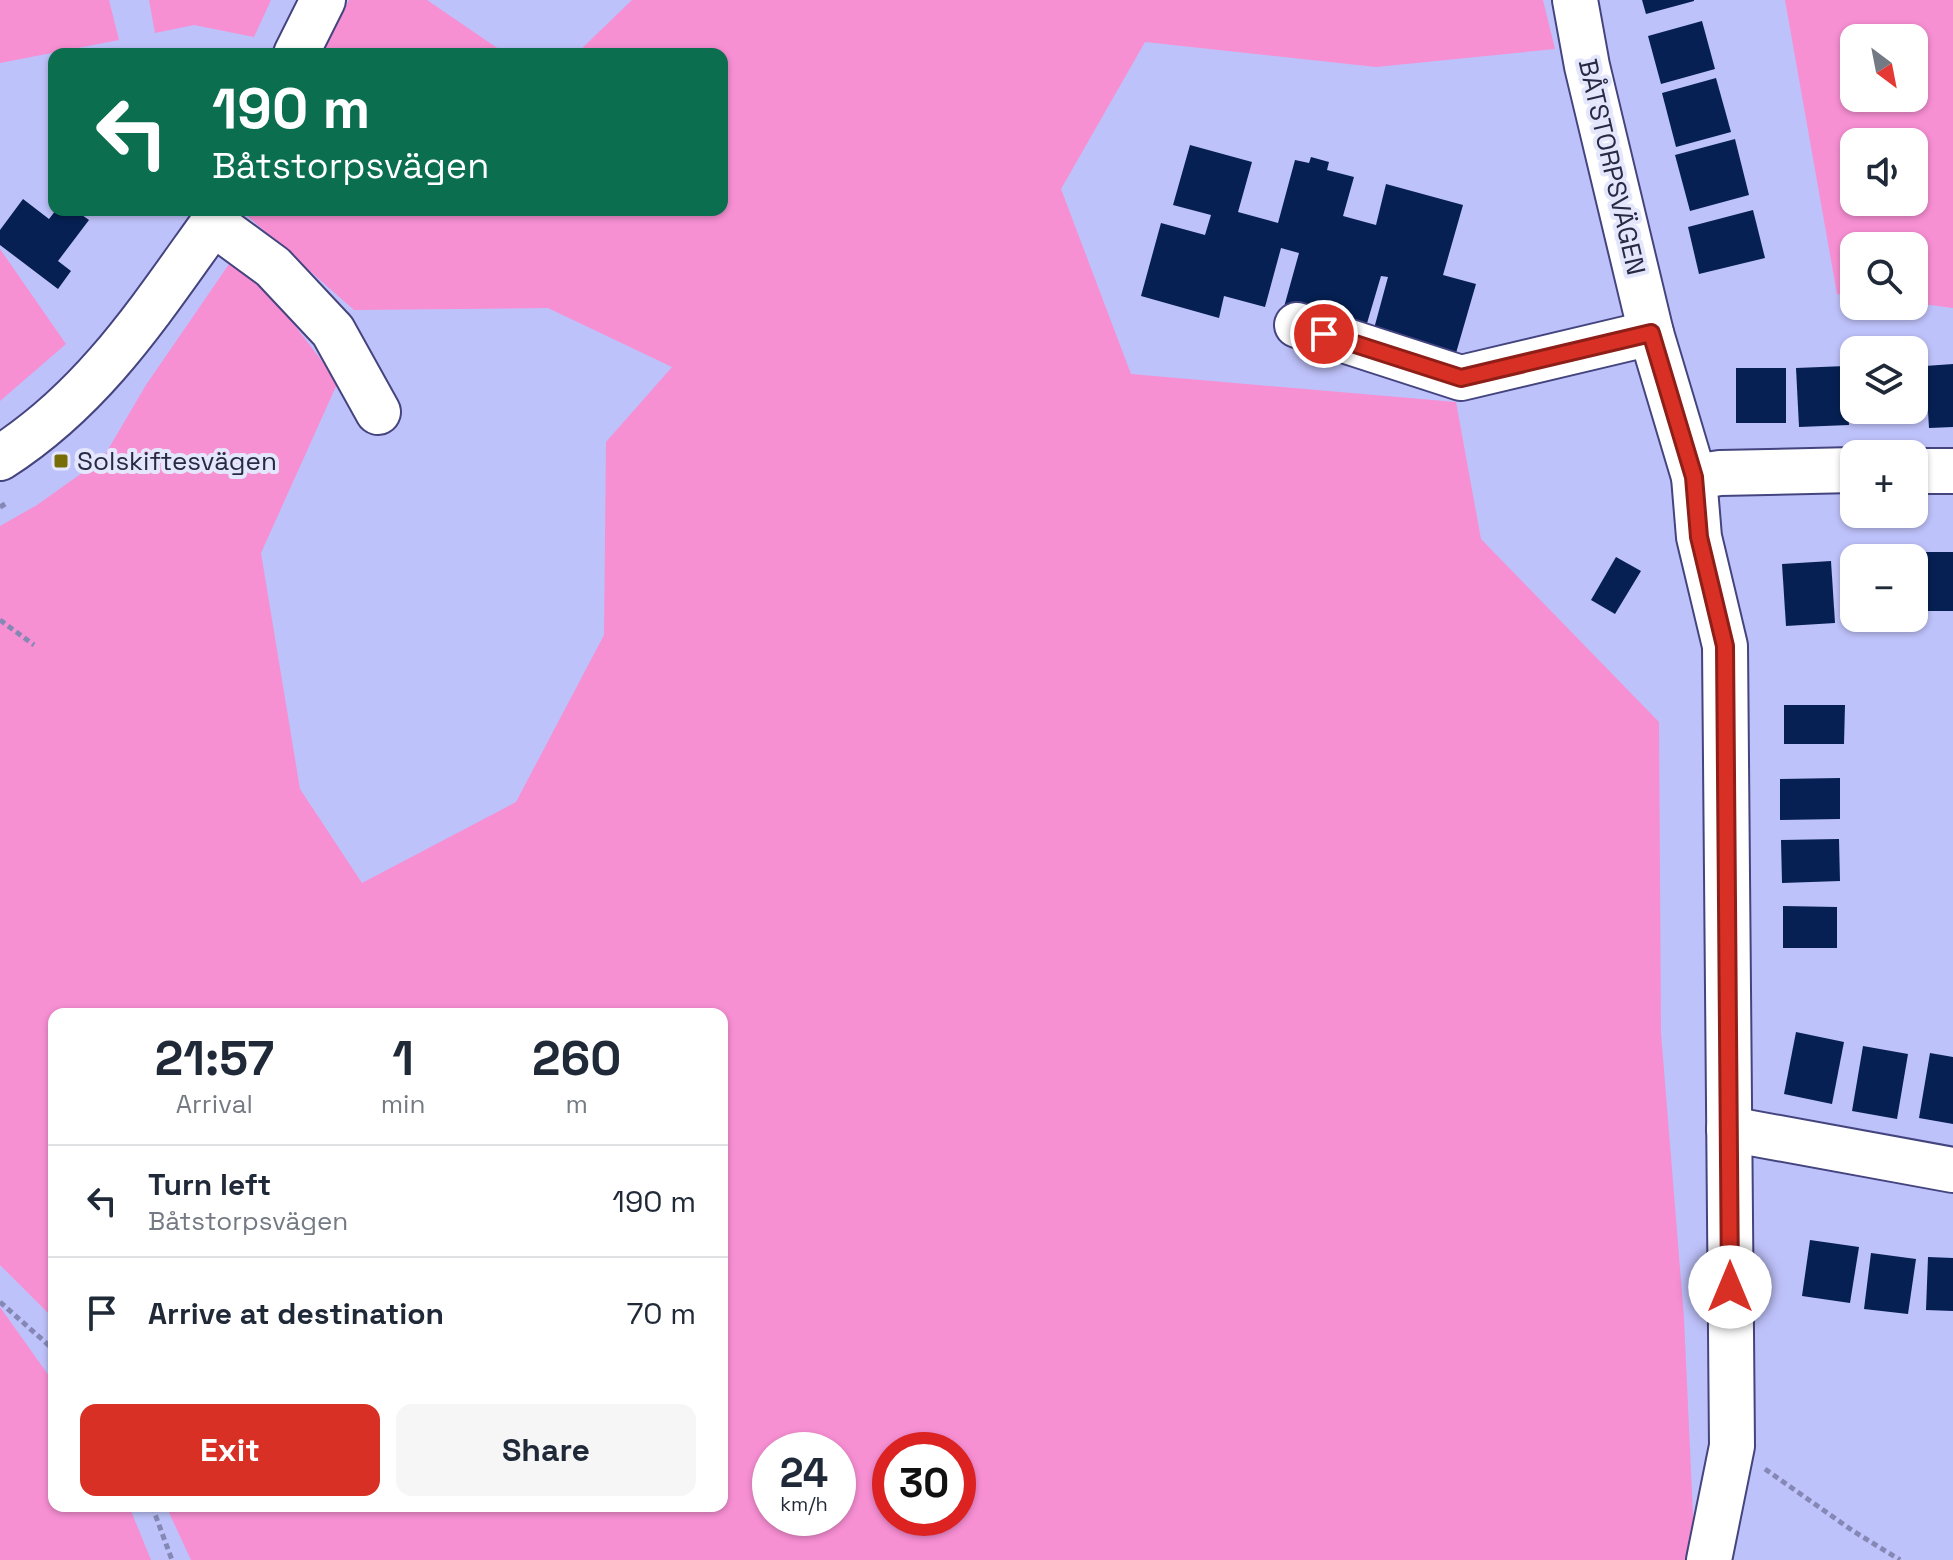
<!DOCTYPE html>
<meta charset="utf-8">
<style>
body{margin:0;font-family:"Space Grotesk",sans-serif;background:#f6f6f7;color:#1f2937;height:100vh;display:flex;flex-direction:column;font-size:30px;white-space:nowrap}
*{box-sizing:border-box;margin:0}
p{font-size:26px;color:#747a83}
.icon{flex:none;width:44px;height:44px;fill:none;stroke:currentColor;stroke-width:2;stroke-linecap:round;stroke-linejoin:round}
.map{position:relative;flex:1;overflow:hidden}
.side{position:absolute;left:48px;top:1008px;width:680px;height:504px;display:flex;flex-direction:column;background:#fff;border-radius:16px;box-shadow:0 2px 6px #0004}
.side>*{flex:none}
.banner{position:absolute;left:48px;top:48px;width:680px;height:168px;border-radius:16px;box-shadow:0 2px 6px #0004;background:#0b6e4f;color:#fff;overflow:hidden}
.needle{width:52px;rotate:148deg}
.controls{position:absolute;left:1840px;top:24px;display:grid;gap:16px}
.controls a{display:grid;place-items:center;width:88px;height:88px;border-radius:16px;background:#fff;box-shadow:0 2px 6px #0004;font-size:40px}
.speed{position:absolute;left:752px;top:1432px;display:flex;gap:16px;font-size:40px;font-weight:700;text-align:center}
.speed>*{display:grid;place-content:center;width:104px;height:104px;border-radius:50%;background:#fff;box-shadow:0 2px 6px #0004;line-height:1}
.speed small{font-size:20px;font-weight:400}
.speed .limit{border:12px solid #d22;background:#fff;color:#111}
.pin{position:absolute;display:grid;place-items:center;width:68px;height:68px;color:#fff;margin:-34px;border:4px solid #fff;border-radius:50%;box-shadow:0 2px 8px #0007}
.me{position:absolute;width:88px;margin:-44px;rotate:0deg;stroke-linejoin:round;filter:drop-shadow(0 0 6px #0008)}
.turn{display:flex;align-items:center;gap:28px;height:168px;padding:0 32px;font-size:36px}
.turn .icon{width:104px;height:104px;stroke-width:2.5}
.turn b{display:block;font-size:56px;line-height:68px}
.eta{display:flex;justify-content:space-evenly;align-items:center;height:136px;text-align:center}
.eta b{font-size:48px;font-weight:700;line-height:56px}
.action{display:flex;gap:16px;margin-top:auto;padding:16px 32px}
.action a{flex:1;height:92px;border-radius:16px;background:#d93025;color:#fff;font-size:32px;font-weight:700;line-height:92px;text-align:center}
.action a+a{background:#f6f6f7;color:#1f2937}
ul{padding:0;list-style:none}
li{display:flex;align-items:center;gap:24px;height:112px;padding:0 32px;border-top:2px solid #e0e1e3}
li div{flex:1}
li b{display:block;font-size:30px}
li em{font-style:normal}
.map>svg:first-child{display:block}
</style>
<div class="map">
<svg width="1953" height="1560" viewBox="0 0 1953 1560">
<rect width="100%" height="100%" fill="#bec2fa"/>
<g fill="#f78fd3" fill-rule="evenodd">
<path d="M0,0H109L119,40L0,63Z"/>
<path d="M149,0H271L254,37L194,25L155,33Z"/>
<path d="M349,0H427L506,54H322Z"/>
<path d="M632,0H1543L1555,49L1376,67L1145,42L1061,189L1131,374L1456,402L1481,539L1659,722L1661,1033L1684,1318L1694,1537L1688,1560H191L166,1506H722V1014H54V1319L0,1265V526L37,505L103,458L146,385L238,251L338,382L261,553L300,789L362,883L516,802L604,635L606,442L672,367L548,308L354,310L244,213L245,210H722V54H576ZM770,1450H838V1518H770ZM890,1450H958V1518H890Z"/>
<path d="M1785,0H1953V308L1914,303V246H1854V296L1837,294ZM1914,38V98H1854V38ZM1854,142H1914V202H1854Z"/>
<path d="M0,249L66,344L0,401Z"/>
<path d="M0,1307L54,1383V1506H129L151,1560H0Z"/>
</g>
<g fill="#062053">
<path d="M1642,0H1694V1L1646,14Z"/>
<path d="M1702,21L1715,69L1661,84L1648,36Z"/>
<path d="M1716,78L1731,132L1676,147L1662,93Z"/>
<path d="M1735,139L1749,195L1690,211L1675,155Z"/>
<path d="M1190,145L1252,162L1238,212L1278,223L1295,160L1309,163L1311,157L1329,162L1327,170L1354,177L1343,216L1376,225L1386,184L1463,205L1443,275L1476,284L1454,360L1372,336L1388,277L1381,276L1365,330L1284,307L1299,253L1281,248L1265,307L1224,296L1219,318L1141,296L1161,223L1205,235L1211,215L1173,205Z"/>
<path d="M23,199L49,219L56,210H75L89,220L58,261L71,271L58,289L0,245V230Z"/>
<path d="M1753,210L1765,258L1699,274L1688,227Z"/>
<path d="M1953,364V427L1929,428L1925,366Z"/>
<path d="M1846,366L1849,425L1799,427L1796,368Z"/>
<rect x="1736" y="368" width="50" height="55"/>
<path d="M1866,410H1913V423L1866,424Z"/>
<rect x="1926" y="552" width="27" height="59"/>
<path d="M1616,557L1641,571L1615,614L1591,600Z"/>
<path d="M1831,561L1835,623L1786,626L1782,564Z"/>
<path d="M1784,705H1845L1844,744H1784Z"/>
<path d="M1840,778V819L1780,820V779Z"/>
<path d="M1839,839L1840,881L1782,883L1781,840Z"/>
<path d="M1783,906L1837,907V948H1783Z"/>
<path d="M1796,1032L1844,1042L1832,1104L1784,1094Z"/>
<path d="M1863,1046L1908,1054L1897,1119L1852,1111Z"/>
<path d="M1930,1053L1953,1057V1124L1919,1118Z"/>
<path d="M1810,1240L1859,1247L1850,1303L1802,1296Z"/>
<path d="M1871,1253L1916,1259L1908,1314L1864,1309Z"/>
<path d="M1928,1257L1953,1258V1311L1926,1310Z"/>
</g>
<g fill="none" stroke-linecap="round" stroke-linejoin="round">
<defs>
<g id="minor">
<path d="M1575,0L1587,66L1651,333L1694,477L1699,537L1725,646L1732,1446L1709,1560"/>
<path d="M296,54L323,0"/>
<path d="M213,223L273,267L333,331L378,412"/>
<path d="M1297,325L1461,378L1651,333"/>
<path d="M0,458C94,398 149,312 213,223L219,210"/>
<path d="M1914,471H1953"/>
<path d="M1694,477L1720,473L1854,470"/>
<path d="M1729,1129L1953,1170"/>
</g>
</defs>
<use href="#minor" stroke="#44447f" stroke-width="48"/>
<g stroke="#8588b4" stroke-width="5" stroke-dasharray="6 4" stroke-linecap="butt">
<path d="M0,507L7,503"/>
<path d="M0,620L34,645"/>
<path d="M0,1302L54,1350"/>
<path d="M1765,1469L1853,1531L1900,1560"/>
<path d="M152,1506L172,1560"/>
</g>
<use href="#minor" stroke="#fff" stroke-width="44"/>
</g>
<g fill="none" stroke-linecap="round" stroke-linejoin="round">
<defs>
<path id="route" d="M1324,334L1461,378L1651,333L1694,477L1699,537L1725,646L1730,1287"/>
</defs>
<use href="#route" stroke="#8d1f18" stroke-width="20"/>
<use href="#route" stroke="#d93025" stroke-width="14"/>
</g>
<rect fill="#786c07" stroke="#e4e6fc" stroke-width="3" x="53" y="453" width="16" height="16" rx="4"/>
<g text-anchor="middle" stroke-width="8" stroke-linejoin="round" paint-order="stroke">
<g font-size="26" fill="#282944" stroke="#e4e6fc">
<text transform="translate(1612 167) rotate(77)" y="9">BÅTSTORPSVÄGEN</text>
</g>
<g font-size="26" fill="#282944" stroke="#e4e6fc" text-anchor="start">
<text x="77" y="470">Solskiftesvägen</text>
</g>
</g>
</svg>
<div class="controls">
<a><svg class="needle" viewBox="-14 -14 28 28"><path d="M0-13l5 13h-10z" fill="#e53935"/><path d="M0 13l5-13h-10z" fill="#747a83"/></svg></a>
<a><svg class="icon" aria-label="sound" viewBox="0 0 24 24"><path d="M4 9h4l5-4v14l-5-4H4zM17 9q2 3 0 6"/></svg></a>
<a><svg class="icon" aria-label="search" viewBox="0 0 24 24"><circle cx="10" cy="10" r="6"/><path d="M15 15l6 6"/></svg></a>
<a><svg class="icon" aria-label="layers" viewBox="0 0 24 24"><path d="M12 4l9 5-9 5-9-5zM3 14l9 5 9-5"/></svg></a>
<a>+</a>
<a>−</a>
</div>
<div class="speed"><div>24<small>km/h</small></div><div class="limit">30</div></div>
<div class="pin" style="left:1324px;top:334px;background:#d93025"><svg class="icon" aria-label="arrive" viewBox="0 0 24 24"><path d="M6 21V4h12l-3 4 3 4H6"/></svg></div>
<svg class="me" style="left:1730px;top:1287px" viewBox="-20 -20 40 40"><circle r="19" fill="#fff"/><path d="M0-13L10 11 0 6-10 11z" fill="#d93025"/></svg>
<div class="banner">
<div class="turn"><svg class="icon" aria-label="left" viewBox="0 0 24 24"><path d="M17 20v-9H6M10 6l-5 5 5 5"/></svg><div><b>190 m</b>Båtstorpsvägen</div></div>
</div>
<section class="side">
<div class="eta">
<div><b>21:57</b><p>Arrival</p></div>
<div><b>1</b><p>min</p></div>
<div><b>260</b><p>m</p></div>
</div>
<ul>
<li><svg class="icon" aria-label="left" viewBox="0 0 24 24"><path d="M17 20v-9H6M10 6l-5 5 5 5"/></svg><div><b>Turn left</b><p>Båtstorpsvägen</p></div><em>190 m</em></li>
<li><svg class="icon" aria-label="arrive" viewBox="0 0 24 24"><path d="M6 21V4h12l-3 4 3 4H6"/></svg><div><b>Arrive at destination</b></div><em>70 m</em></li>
</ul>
<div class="action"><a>Exit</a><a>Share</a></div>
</section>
</div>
